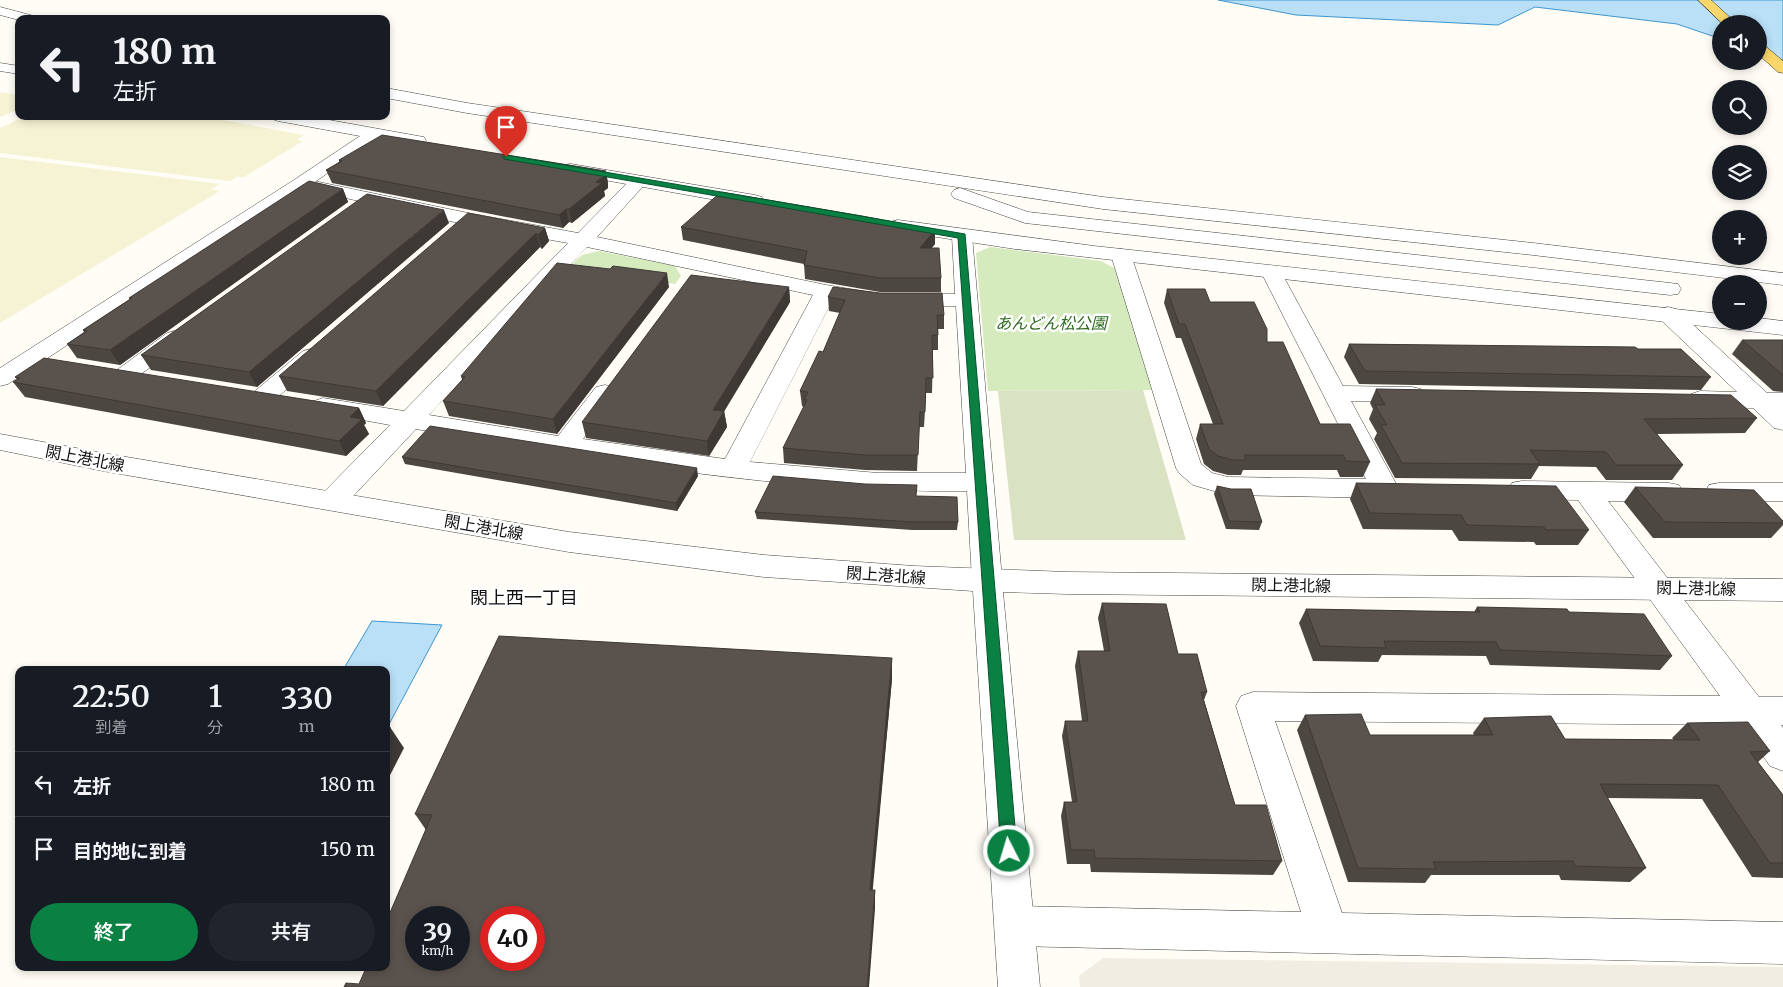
<!DOCTYPE html>
<html lang="ja">
<meta charset="utf-8">
<style>
body{margin:0;font-family:Merriweather,"Noto Sans JP",serif;background:#20242c;color:#f1f3f6;height:100vh;display:flex;flex-direction:column;font-size:19px;white-space:nowrap}
*{box-sizing:border-box;margin:0}
p{font-size:16px;color:#9ea1a6}
.icon{flex:none;width:28px;height:28px;fill:none;stroke:currentColor;stroke-width:2;stroke-linecap:round;stroke-linejoin:round}
.map{position:relative;flex:1;overflow:hidden}
.drawer{position:absolute;left:15px;top:666px;width:375px;height:305px;display:flex;flex-direction:column;background:#171b24;border-radius:10px;box-shadow:0 2px 8px #0003}
.drawer>*{flex:none}
.guide{position:absolute;left:15px;top:15px;width:375px;height:105px;border-radius:10px;box-shadow:0 2px 8px #0003;background:#171b24;color:#f1f3f6;overflow:hidden}
.buttons{position:absolute;left:1712px;top:15px;display:grid;gap:10px}
.buttons a{display:grid;place-items:center;width:55px;height:55px;border-radius:50%;background:#171b24;box-shadow:0 2px 8px #0003;font-size:25px}
.speed{position:absolute;left:405px;top:906px;display:flex;gap:10px;font-size:25px;font-weight:700;text-align:center}
.speed>*{display:grid;place-content:center;width:65px;height:65px;border-radius:50%;background:#171b24;box-shadow:0 2px 8px #0003;line-height:1}
.speed small{font-size:12px;font-weight:400}
.speed .limit{border:8px solid #d22;background:#fff;color:#111}
.pin{position:absolute;display:grid;place-items:center;width:42px;height:42px;color:#fff;margin:-51px -21px;border-radius:50% 50% 50% 0;rotate:-45deg;box-shadow:0 0 5px #0007}
.pin .icon{rotate:45deg}
.me{position:absolute;width:55px;margin:-28px;rotate:355deg;stroke-linejoin:round;filter:drop-shadow(0 0 4px #0008)}
.turn{display:flex;align-items:center;gap:18px;height:105px;padding:0 15px;font-size:22px}
.turn .icon{width:65px;height:65px;stroke-width:2.5}
.turn b{display:block;font-size:35px;line-height:42px}
.eta{display:flex;justify-content:space-evenly;align-items:center;height:85px;text-align:center}
.eta b{font-size:30px;font-weight:600;line-height:35px}
.primary-button{display:flex;gap:10px;margin-top:auto;padding:10px 15px}
.primary-button a{flex:1;height:58px;border-radius:30px;background:#0b8043;color:#fff;font-size:20px;font-weight:600;line-height:58px;text-align:center}
.primary-button a+a{background:#20242c;color:#f1f3f6}
ul{padding:0;list-style:none}
li{display:flex;align-items:center;gap:15px;height:65px;padding:0 15px;border-top:1px solid #363941}
li div{flex:1}
li b{display:block;font-size:19px}
li em{font-style:normal}
.map>svg:first-child{display:block}
</style>
<div class="map">
<svg width="1783" height="987" viewBox="0 0 1783 987">
<rect width="100%" height="100%" fill="#fffdf5"/>
<g fill="#f6f3d4">
<path d="M0,92L19,95V109L0,117Z"/>
<path d="M26,116H202L304,135L297,140L303,141L244,177H237L230,181L0,153V128Z"/>
<path d="M0,157L220,184L211,189L220,191L0,323Z"/>
</g>
<g fill="#d5ebbd">
<path d="M990,247L1101,261L1116,269L1153,390L988,391L976,253Z"/>
<path d="M599,251L675,266L681,276L675,284L567,269L582,255Z"/>
</g>
<path fill="#d9e3c4" d="M1143,390L1186,540H1014L998,391Z"/>
<path fill="#f1ede2" d="M1103,958L1783,967V987H1080L1079,976Z"/>
<g fill="#b9e0f7" stroke="#3f96cf">
<path d="M1218,0H1783V60L1759,52V24H1721V39L1677,24L1535,7L1498,25L1296,15Z"/>
<path d="M372,621L442,625L386,730V670H343Z"/>
</g>
<g fill="none" stroke-linecap="round" stroke-linejoin="round">
<defs>
<g id="minor">
<path d="M0,7L34,16L35,19L19,20L0,15Z"/>
<path d="M386,88L467,103L1103,197L1533,243L1783,273V285L1533,255L1103,209L467,113L386,98Z"/>
<path d="M639,176L645,177L648,181L597,237L826,285L880,294H955L952,236L955,232L962,230L969,232L972,236L1002,579L998,587L987,590L976,587L972,579L967,491C781,493 599,460 416,429L343,507L333,510L323,507L319,500L323,493L390,425L314,411L311,406L314,401L323,398L404,411L568,243L468,225L309,190L303,189L300,185L303,181L309,180L468,213L578,233L633,177ZM587,247L813,295L725,459L583,439L617,392L614,387L605,385L596,387L558,436L429,415ZM833,299L880,306H956L966,473H878L750,462Z"/>
<path d="M960,188L1028,212L1670,283L1678,284L1681,289L1678,294L1670,295L1025,223L954,198L951,194L954,190Z"/>
<path d="M1121,249L1128,251L1131,255L1201,464L1212,473L1228,477L1366,479L1261,272L1264,268L1271,266L1278,268L1281,272L1343,386L1412,387L1421,389L1424,394L1421,399L1412,401H1351L1399,489L1395,496L1385,498L1228,495L1193,485L1180,474L1176,468L1111,255L1114,251Z"/>
<path d="M1668,307L1676,309L1767,393H1783V430L1774,428L1753,408L1700,407L1691,404L1688,399L1691,394L1700,391L1737,392L1660,319L1657,314L1660,309Z"/>
<path d="M175,331L183,333L186,338L183,343L133,380L125,382L117,380L113,375L117,370L167,333Z"/>
<path d="M311,349L319,351L323,356L319,361L273,401L264,403L255,401L252,396L255,391L303,351Z"/>
<path d="M1522,481L1669,483L1679,485L1683,492L1679,499L1669,501H1608L1759,697H1783V725H1781L1783,728V771L1770,766L1741,725L1275,721L1342,913L1783,922V964L1015,946L1001,940L995,926L1001,912L1015,906L1301,912L1236,706L1241,696L1253,692L1720,696L1578,500L1522,499L1512,497L1508,490L1512,483Z"/>
<path d="M1719,483H1783V501H1719L1709,499L1705,492L1709,485Z"/>
</g>
<g id="tertiary">
<path d="M0,63L19,66V74L0,71Z"/>
<path d="M270,116H307L418,136L424,137L426,141L424,145L418,146L377,139L306,188L8,384L0,386V368L294,180L360,136L278,121L272,119Z"/>
<path d="M571,164L755,195L762,197L764,201L762,205L755,207L565,173L562,169L565,165Z"/>
<path d="M898,220L1094,246L1721,314V321H1759V318L1783,321V335L1015,249L891,230L888,226L891,222Z"/>
<path d="M0,434L103,453L569,532L764,555L914,566L1067,572L1783,579V601L1067,594L1003,592L1040,987H998L973,591L764,577L569,552L103,471L0,450Z"/>
</g>
<g id="primary">
<path d="M1698,0H1711L1737,24H1723Z"/>
<path d="M1759,44L1764,45L1783,61V73L1778,72L1759,55Z"/>
</g>
</defs>
<use href="#minor" stroke="#444" stroke-width="1"/>
<use href="#tertiary" stroke="#444" stroke-width="1"/>
<use href="#primary" stroke="#222" stroke-width="1"/>
<use href="#minor" fill="#fff" fill-rule="evenodd"/>
<use href="#tertiary" fill="#fff" fill-rule="evenodd"/>
<use href="#primary" fill="#f9d66b" fill-rule="evenodd"/>
</g>
<g fill="#4d4742">
<path d="M339,160L606,171L608,184V188L604,191L605,196L572,223L569,222L563,228L332,183L326,170L339,162Z"/>
<path d="M343,189L348,202L120,365L77,358L67,344L84,332L83,330L130,299L129,298Z"/>
<path d="M449,223L257,387L151,370L141,355Z"/>
<path d="M681,227L935,230V244L931,248L941,278V292H880L805,279L804,264L683,240Z"/>
<path d="M545,228L549,241L542,249L540,247L383,406L287,391L279,376Z"/>
<path d="M669,287L557,434L449,416L443,401L462,380L461,376Z"/>
<path d="M789,287L790,302L724,411L727,427L709,456L586,438L582,422Z"/>
<path d="M1167,289L1210,302L1267,342L1320,424L1370,462L1363,477H1340L1337,470H1243L1241,475H1228L1213,471L1204,464L1196,439L1200,424H1213L1181,338H1176L1164,303Z"/>
<path d="M828,297L944,315V329H938V350H933L932,393H926L924,427H919L917,471L865,470L784,463L783,448L804,407L802,406L800,391L823,352L840,313L829,311Z"/>
<path d="M1742,340H1783V392L1773,391L1732,354Z"/>
<path d="M1349,344L1638,349L1711,377L1701,390L1359,384L1344,357Z"/>
<path d="M15,377L359,408L366,423L364,425L369,434L346,456L25,397L13,382L17,379Z"/>
<path d="M1376,389L1757,418L1745,433L1657,434L1683,465L1672,480H1606L1596,467L1539,466L1531,479L1395,478L1374,439L1377,433L1369,419L1373,409L1370,403Z"/>
<path d="M402,457L698,476L677,511L405,464Z"/>
<path d="M1356,483L1589,530L1578,545H1536L1534,542L1459,541L1452,530L1363,529L1350,499Z"/>
<path d="M1217,486L1262,522L1259,530L1226,529L1214,494Z"/>
<path d="M1635,487L1783,521V525L1771,538H1653L1624,502Z"/>
<path d="M916,496L958,522L957,530H912L757,519L755,512Z"/>
<path d="M1102,603L1178,654L1207,692L1204,700L1235,805L1282,861L1273,875L1091,872L1090,864H1067L1061,816L1064,802H1072L1062,736L1065,721H1082L1075,666L1078,651H1104L1098,618Z"/>
<path d="M1477,607L1672,656L1660,670L1490,665L1486,656L1382,655L1378,662L1313,661L1299,623L1306,609L1474,612Z"/>
<path d="M892,658V679L872,890H875V909L426,830L415,814Z"/>
<path d="M1305,715L1370,735H1474L1473,733L1484,718L1565,739L1674,740L1672,738L1687,723L1770,751L1758,762L1783,795V878L1752,877L1702,799L1608,798L1646,868L1630,882L1561,880L1559,875H1431L1425,883L1348,882L1297,730Z"/>
</g>
<g fill="#3f3936">
<path d="M606,171L608,184V188L604,191L605,196L572,223L569,209L596,182L602,174Z"/>
<path d="M343,189L348,202L120,365L110,350Z"/>
<path d="M566,209L569,222L563,228L559,215Z"/>
<path d="M444,210L449,223L257,387L249,372Z"/>
<path d="M545,228L549,241L542,249L538,235Z"/>
<path d="M935,230V244L920,262V248Z"/>
<path d="M536,233L540,247L383,406L376,391Z"/>
<path d="M667,273L669,287L557,434L553,419Z"/>
<path d="M789,287L790,302L716,425L713,410Z"/>
<path d="M359,408L366,423L364,425L369,434L346,456L339,441L350,417Z"/>
<path d="M724,411L727,427L709,456L707,441Z"/>
<path d="M697,468L698,476L677,511L676,503Z"/>
<path d="M892,658V679L871,909L870,890Z"/>
<path d="M390,727L404,748L386,783V734Z"/>
<path d="M875,890V909L869,987H867Z"/>
</g>
<g fill="#5a524d" stroke="#3f3936" fill-rule="evenodd">
<path d="M382,135L606,171L602,174L606,175L596,182L602,183L569,209H566L559,215L326,170L342,161L339,160Z"/>
<path d="M309,181L343,189L110,350L67,344L87,331L83,330L132,298H129Z"/>
<path d="M721,192L862,216L935,230L920,248H939L941,278H880L804,265L807,251L681,227Z"/>
<path d="M367,194L444,210L249,372L141,355Z"/>
<path d="M468,213L545,228L538,235L536,233L376,391L279,376Z"/>
<path d="M557,263L610,269L613,266L667,273L553,419L443,401L465,377L461,376Z"/>
<path d="M691,275L789,287L713,410L724,411L707,441L582,422Z"/>
<path d="M833,287L880,293H942L944,315H937L938,335H932L933,378H926L925,412H920L918,455H865L783,448L807,400L804,399L808,392L800,391L819,351L823,352L845,300L828,297Z"/>
<path d="M1167,289H1205L1210,302H1254L1267,329V342H1283L1320,424H1350L1370,462L1346,461L1343,455H1244L1246,460H1233L1218,456L1209,449L1200,424H1223L1185,324H1179Z"/>
<path d="M1742,340H1783V375Z"/>
<path d="M1349,344L1635,347L1638,349H1681L1711,377L1365,371Z"/>
<path d="M44,358L359,408L350,417L362,419L339,441L13,382L20,378L15,377Z"/>
<path d="M1376,389L1731,395L1757,418L1644,419L1683,465H1616L1606,452L1530,450L1540,464L1402,463L1381,425H1387L1375,405H1385Z"/>
<path d="M430,426L697,468L676,503L402,457Z"/>
<path d="M773,476L865,484L917,485L916,496L957,497L958,522H912L755,512Z"/>
<path d="M1356,483L1556,486L1589,530H1546L1544,527L1467,525L1461,515L1370,513Z"/>
<path d="M1217,486L1231,489H1251L1262,522L1229,521Z"/>
<path d="M1635,487L1754,490L1783,521V523L1665,522Z"/>
<path d="M1102,603L1166,604L1178,654H1197L1207,692H1201L1235,805H1266L1282,861L1095,858L1094,850H1071L1064,802H1077L1065,721H1088L1078,651H1110Z"/>
<path d="M1477,607L1567,609L1569,612L1644,614L1672,656L1500,650L1496,642L1384,641L1386,648L1320,646L1306,609L1480,612Z"/>
<path d="M499,636L892,658L870,890H875L867,987H344L346,983L359,984L366,968H386V922L432,815L415,814ZM416,918H459V960H416ZM491,918H534V960H491Z"/>
<path d="M1361,714L1370,735H1493L1484,718L1551,716L1565,739L1700,740L1687,723L1748,722L1770,751L1750,752L1783,795V863H1770L1718,785L1600,784L1646,868L1575,866L1573,861L1433,862L1436,869L1358,868L1305,715Z"/>
<path d="M386,726L390,727L386,734Z"/>
</g>
<path fill="#0b8043" stroke="#07532c" d="M506,155L965,234L1017,851L1015,856L1009,858L1003,856L1001,851L958,238L504,159V156Z"/>
<g text-anchor="middle" stroke-width="5" stroke-linejoin="round" paint-order="stroke">
<g font-size="16" font-style="italic" fill="#2f6b1f" stroke="#fff">
<text x="1051" y="329">あんどん松公園</text>
</g>
<g font-size="16" fill="#111" stroke="#fff">
<text transform="translate(85 458) rotate(11)" y="6">閖上港北線</text>
<text transform="translate(484 527) rotate(10)" y="6">閖上港北線</text>
<text transform="translate(886 575) rotate(4)" y="6">閖上港北線</text>
<text transform="translate(1291 585) rotate(1)" y="6">閖上港北線</text>
<text transform="translate(1696 588) rotate(1)" y="6">閖上港北線</text>
</g>
<g font-size="18" fill="#111" stroke="#fff">
<text x="524" y="604">閖上西一丁目</text>
</g>
</g>
</svg>
<div class="buttons">
<a><svg class="icon" aria-label="sound" viewBox="0 0 24 24"><path d="M4 9h4l5-4v14l-5-4H4zM17 9q2 3 0 6"/></svg></a>
<a><svg class="icon" aria-label="search" viewBox="0 0 24 24"><circle cx="10" cy="10" r="6"/><path d="M15 15l6 6"/></svg></a>
<a><svg class="icon" aria-label="layers" viewBox="0 0 24 24"><path d="M12 4l9 5-9 5-9-5zM3 14l9 5 9-5"/></svg></a>
<a>+</a>
<a>−</a>
</div>
<div class="speed"><div>39<small>km/h</small></div><div class="limit">40</div></div>
<div class="pin" style="left:506px;top:157px;background:#d93025"><svg class="icon" aria-label="arrive" viewBox="0 0 24 24"><path d="M6 21V4h12l-3 4 3 4H6"/></svg></div>
<svg class="me" style="left:1009px;top:851px" viewBox="-20 -20 40 40"><circle r="17" fill="#0b8043" stroke="#fff" stroke-width="3"/><path d="M0-11L8 9 0 5-8 9z" fill="#fff"/></svg>
<div class="guide">
<div class="turn"><svg class="icon" aria-label="left" viewBox="0 0 24 24"><path d="M17 20v-9H6M10 6l-5 5 5 5"/></svg><div><b>180 m</b>左折</div></div>
</div>
<section class="drawer">
<div class="eta">
<div><b>22:50</b><p>到着</p></div>
<div><b>1</b><p>分</p></div>
<div><b>330</b><p>m</p></div>
</div>
<ul>
<li><svg class="icon" aria-label="left" viewBox="0 0 24 24"><path d="M17 20v-9H6M10 6l-5 5 5 5"/></svg><div><b>左折</b></div><em>180 m</em></li>
<li><svg class="icon" aria-label="arrive" viewBox="0 0 24 24"><path d="M6 21V4h12l-3 4 3 4H6"/></svg><div><b>目的地に到着</b></div><em>150 m</em></li>
</ul>
<div class="primary-button"><a>終了</a><a>共有</a></div>
</section>
</div>
